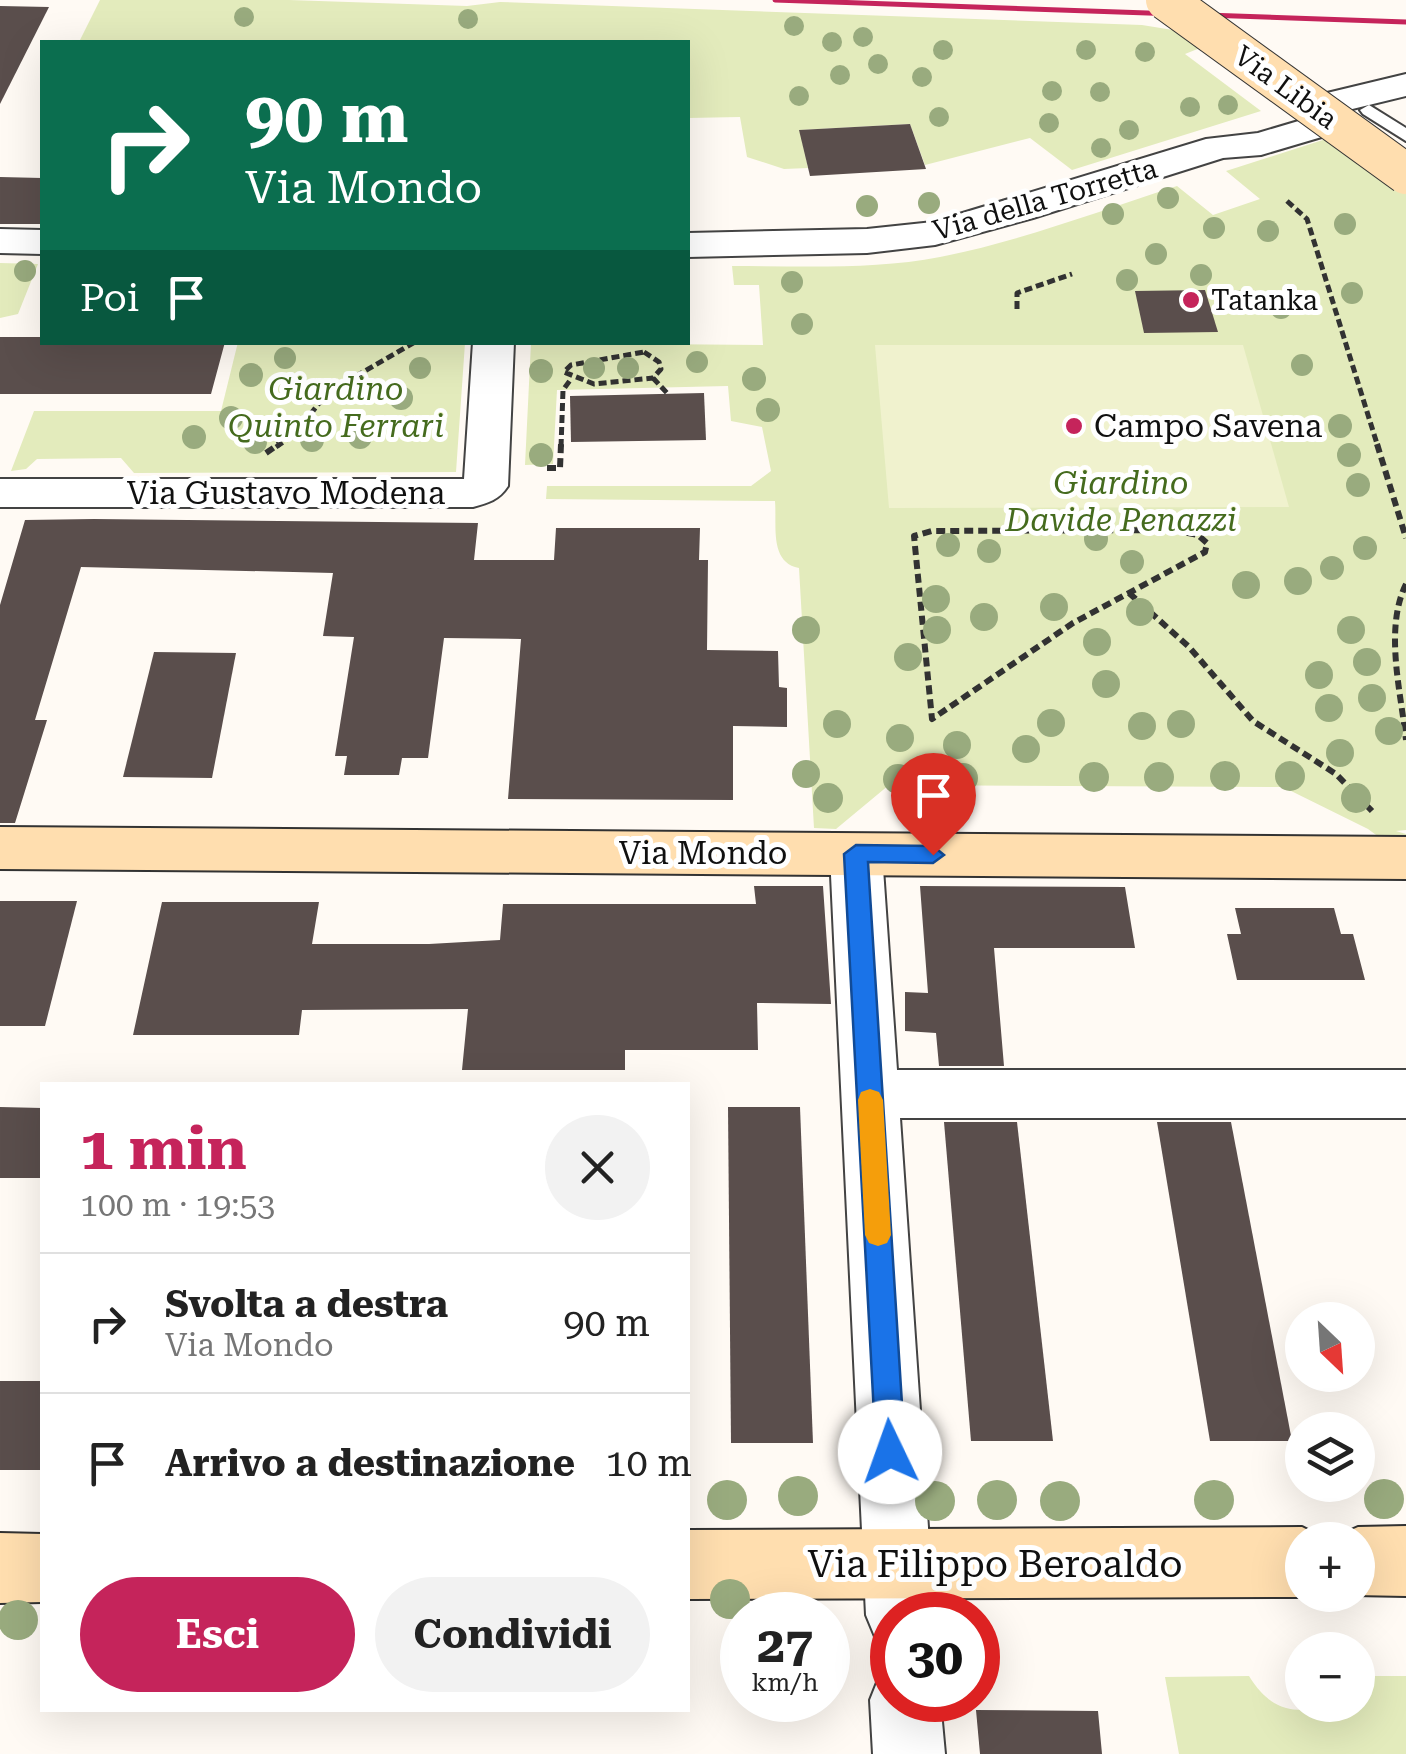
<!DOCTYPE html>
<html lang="it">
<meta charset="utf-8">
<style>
body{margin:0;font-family:"Roboto Serif",serif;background:#f2f2f2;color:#222;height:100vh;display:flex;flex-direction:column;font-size:38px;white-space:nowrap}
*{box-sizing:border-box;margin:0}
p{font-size:32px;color:#767676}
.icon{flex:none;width:55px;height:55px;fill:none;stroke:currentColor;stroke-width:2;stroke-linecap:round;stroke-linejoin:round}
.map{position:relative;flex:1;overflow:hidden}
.details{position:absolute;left:40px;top:1082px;width:650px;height:630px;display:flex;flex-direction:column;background:#fff;border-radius:0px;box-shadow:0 10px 40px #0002}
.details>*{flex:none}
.top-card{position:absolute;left:40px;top:40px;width:650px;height:305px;border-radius:0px;box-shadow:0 10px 40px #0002;background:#0b6e4f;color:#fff;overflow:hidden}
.needle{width:65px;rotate:155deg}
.tools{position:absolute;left:1285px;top:1302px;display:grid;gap:20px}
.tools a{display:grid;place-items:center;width:90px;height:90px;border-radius:50%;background:#fff;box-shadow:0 10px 40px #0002;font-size:50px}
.speed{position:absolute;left:720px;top:1592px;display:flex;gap:20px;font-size:50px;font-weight:700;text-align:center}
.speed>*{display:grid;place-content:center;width:130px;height:130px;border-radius:50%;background:#fff;box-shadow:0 10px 40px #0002;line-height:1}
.speed small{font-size:25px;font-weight:400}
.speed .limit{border:15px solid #d22;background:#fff;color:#111}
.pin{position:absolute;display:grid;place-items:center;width:85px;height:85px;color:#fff;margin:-102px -42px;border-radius:50% 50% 50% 0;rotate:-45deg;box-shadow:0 0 10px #0007}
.pin .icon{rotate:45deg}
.me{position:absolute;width:110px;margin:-55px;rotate:357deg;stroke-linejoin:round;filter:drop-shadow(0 0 8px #0008)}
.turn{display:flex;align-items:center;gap:35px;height:210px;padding:0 40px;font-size:45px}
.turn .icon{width:130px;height:130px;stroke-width:2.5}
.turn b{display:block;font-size:70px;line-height:85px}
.then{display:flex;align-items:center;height:95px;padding:0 40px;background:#0003;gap:20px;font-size:38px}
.round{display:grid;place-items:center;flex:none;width:105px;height:105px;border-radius:52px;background:#f2f2f2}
.overview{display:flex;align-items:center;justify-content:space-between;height:170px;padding:0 40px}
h1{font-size:60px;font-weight:700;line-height:75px;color:#c5245b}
.action{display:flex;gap:20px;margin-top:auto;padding:20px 40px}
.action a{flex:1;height:115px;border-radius:60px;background:#c5245b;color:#fff;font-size:40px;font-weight:700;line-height:115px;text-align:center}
.action a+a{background:#f2f2f2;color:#222}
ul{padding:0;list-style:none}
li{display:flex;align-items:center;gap:30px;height:140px;padding:0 40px;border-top:2px solid #e0e0e0}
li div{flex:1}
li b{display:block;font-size:38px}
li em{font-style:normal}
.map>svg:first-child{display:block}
</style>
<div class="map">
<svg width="1406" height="1754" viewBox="0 0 1406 1754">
<rect width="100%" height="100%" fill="#fffaf4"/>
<g fill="#e3ebbc">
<path d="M100,0H289L467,6L500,2L1142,25L1173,30L1205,46L1185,54L1261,111L1072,170L1030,138L925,165L910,124L800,130L808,168L784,169L747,157L740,117L688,118V42H79Z"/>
<path d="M1329,138L1406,194V830L1396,831L1406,834V857L1368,829L1283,787L889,785L836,829L814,828L799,568C769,562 777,526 775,501L546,499L547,486H751L771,471L762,427L731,421L728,386L557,390L553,464L525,465L531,343L763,345L759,285H734L732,266C801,266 873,270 940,257C1021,241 1099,211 1177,186L1213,215L1260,199L1226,171Z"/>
<path d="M0,263L38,264L18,314L0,318Z"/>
<path d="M238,342L465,343L456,472L134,473L121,458L37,459L26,469L11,471L34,411H221Z"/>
<path d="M1249,1676C1281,1727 1310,1705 1358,1705V1676H1406V1754H1179L1165,1677Z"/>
</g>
<path fill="#f0f2ce" d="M875,345H1243L1289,507L889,508Z"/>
<g fill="#5a4e4c">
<path d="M0,6L49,7L0,104Z"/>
<path d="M910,124L926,169L810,176L799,130Z"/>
<path d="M0,177L42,178V224H0Z"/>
<path d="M1205,290L1218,332L1144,333L1135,291Z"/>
<path d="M0,337H42V342H225L211,394H0Z"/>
<path d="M704,393L706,440L571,442L570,396Z"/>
<path d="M94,519L478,523L474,560H554L556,528H700L699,560H708L707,650L778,651L779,687L787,688V727L733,726V800L508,799L521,639L444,638L428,758H402L399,775H344L347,756H335L354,637L323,636L333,573L81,567L35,720H47L15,823H0V605L25,520Z"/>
<path d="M154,652L236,653L212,778L123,777Z"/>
<path d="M754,886H823L831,1004L757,1003L758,1050H625V1070H462L468,1009L302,1010L299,1035H133L162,902H319L312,944H429L500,940L503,904H756Z"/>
<path d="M920,886L1125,887L1135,948H994L1004,1066H939L936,1033L905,1031V992L928,993Z"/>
<path d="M0,901H77L45,1026H0Z"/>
<path d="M1235,908H1334L1341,934H1353L1365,980H1237L1227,934H1241Z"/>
<path d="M0,1107L42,1108V1178H0Z"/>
<path d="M728,1107H800L813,1443H731Z"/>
<path d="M944,1122H1017L1053,1441H971Z"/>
<path d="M1157,1122H1231L1292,1441H1210Z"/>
<rect x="0" y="1381" width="42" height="89"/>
<path d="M976,1710L1098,1711L1102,1754H980Z"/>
</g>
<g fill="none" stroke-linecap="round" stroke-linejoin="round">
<defs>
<path id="lane" d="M1369,105L1406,128V141L1363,114L1360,110Z"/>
<g id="street">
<path d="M1406,74V96L1340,112L1327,109L1322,101L1327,93Z"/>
<path d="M1312,117L1325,120L1330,128L1325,136L1261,155L1223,158L1033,218L935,245L867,253L688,257V233L867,229L933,222L1206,139L1258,133Z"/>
<path d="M0,229L42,230V254L0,253Z"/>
<path d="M473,342H514L508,486C499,500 488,503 473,507H0V479H464Z"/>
<path d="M856,834L874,840L882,854L897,1070H1406V1118H900L934,1615H892V1646L876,1639L866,1615L830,854L838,840Z"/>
<path d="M892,1670V1700H940L945,1754H873L870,1700L880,1675Z"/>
</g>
<g id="secondary">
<path d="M0,827L1406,837V879L0,869Z"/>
<path d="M1406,1526V1596L1354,1595H1358V1540L1333,1538L1358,1527Z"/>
<path d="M1302,1527L1328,1540H1302V1595H1306L1302,1597L688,1599V1530Z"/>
<path d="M0,1533L42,1534V1602L0,1603Z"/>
</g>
</defs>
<use href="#lane" stroke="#434343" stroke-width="4"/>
<use href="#street" stroke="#434343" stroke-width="4"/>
<use href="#secondary" stroke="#323232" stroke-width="4"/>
<g stroke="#323232" stroke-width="5" stroke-dasharray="8 4" stroke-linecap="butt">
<path d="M1287,201L1307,219L1378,447"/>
<path d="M1017,309V293L1072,274"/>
<path d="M644,352L659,362L661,369L653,378L594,384L564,372L571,365Z"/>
<path d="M653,378L668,394"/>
<path d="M276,447L295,434L327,393L415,342"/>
<path d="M561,447L563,390L571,379"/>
</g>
<g stroke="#323232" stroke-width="6" stroke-dasharray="9 5" stroke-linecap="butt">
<path d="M1377,444L1406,538"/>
<path d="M266,453L279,444"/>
<path d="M547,468H560L561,444"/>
<path d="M1173,530L1198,535L1207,543L1205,552L1073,623L932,719L914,536L932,531Z"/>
<path d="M1406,584C1384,629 1401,692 1406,740"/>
<path d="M1129,593L1189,647L1253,721L1336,774L1372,811"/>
</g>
<use href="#lane" fill="#fff" fill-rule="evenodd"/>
<use href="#street" fill="#fff" fill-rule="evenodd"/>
<use href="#secondary" fill="#ffdeaf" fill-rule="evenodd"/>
<path stroke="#c5245b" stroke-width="5" d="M775,0L1406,22"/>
<defs>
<path id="secondary-bridge" d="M1166,0L1406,174"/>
</defs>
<use href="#secondary-bridge" stroke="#323232" stroke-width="42" stroke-linecap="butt"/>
<use href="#secondary-bridge" stroke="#ffdeaf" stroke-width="40"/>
</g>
<g fill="#99ab7e">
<circle cx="244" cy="17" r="10"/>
<circle cx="468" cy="19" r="10"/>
<circle cx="794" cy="26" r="10"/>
<circle cx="863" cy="37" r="10"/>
<circle cx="832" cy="42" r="10"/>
<circle cx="943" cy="50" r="10"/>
<circle cx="1086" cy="50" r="10"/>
<circle cx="1145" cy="52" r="10"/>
<circle cx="878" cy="64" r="10"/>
<circle cx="840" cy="75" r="10"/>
<circle cx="922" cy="77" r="10"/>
<circle cx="1052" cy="91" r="10"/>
<circle cx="1100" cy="92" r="10"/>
<circle cx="799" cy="96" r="10"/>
<circle cx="1228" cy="105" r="10"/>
<circle cx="1190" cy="107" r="10"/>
<circle cx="939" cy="117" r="10"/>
<circle cx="1049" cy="123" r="10"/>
<circle cx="1129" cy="130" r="10"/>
<circle cx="1101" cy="148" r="10"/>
<circle cx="1168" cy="198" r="11"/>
<circle cx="929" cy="203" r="11"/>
<circle cx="867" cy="206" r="11"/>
<circle cx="1113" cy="214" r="11"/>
<circle cx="1345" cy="224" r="11"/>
<circle cx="1214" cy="228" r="11"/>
<circle cx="1268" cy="231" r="11"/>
<circle cx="1156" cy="254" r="11"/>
<circle cx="25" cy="271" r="11"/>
<circle cx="1201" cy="275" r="11"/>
<circle cx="1127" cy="280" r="11"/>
<circle cx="792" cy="282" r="11"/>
<circle cx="1352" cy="293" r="11"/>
<circle cx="1237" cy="301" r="11"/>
<circle cx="1281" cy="308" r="11"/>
<circle cx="802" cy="324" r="11"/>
<circle cx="285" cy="358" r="11"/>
<circle cx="697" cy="362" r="11"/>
<circle cx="1302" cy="365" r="11"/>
<circle cx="420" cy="368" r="11"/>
<circle cx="594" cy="368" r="11"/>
<circle cx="628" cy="368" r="11"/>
<circle cx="541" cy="371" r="12"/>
<circle cx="251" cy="375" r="12"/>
<circle cx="754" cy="379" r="12"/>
<circle cx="401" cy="398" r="12"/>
<circle cx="768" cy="410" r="12"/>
<circle cx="231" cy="418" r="12"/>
<circle cx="1340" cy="426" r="12"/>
<circle cx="194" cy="437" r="12"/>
<circle cx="360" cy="437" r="12"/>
<circle cx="312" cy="440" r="12"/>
<circle cx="255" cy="442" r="12"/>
<circle cx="541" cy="455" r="12"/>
<circle cx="1349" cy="455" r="12"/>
<circle cx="1358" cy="485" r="12"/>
<circle cx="1096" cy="539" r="12"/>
<circle cx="948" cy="545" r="12"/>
<circle cx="1365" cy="548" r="12"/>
<circle cx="989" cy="551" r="12"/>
<circle cx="1132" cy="562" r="12"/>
<circle cx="1332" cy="568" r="12"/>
<circle cx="1298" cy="581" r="14"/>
<circle cx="1246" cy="585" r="14"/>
<circle cx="936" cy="599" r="14"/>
<circle cx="1054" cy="607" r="14"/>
<circle cx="1140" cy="612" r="14"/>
<circle cx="984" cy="617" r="14"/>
<circle cx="806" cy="630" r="14"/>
<circle cx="937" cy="630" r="14"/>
<circle cx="1351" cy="630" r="14"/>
<circle cx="1097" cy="642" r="14"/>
<circle cx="908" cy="657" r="14"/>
<circle cx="1367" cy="662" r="14"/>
<circle cx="1319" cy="675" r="14"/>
<circle cx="1106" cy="684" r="14"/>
<circle cx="1372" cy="698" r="14"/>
<circle cx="1329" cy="708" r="14"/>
<circle cx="1051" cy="723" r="14"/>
<circle cx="837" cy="724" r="14"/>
<circle cx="1181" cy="724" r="14"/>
<circle cx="1142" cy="726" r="14"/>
<circle cx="1389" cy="731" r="14"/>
<circle cx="900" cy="738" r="14"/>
<circle cx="957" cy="745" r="14"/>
<circle cx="1026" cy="749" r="14"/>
<circle cx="1340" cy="753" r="14"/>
<circle cx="806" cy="774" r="14"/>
<circle cx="1225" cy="776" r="15"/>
<circle cx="1290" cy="776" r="15"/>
<circle cx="1094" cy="777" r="15"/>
<circle cx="1159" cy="777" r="15"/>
<circle cx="963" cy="778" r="15"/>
<circle cx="898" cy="779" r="15"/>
<circle cx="828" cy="798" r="15"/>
<circle cx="1356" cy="798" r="15"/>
<circle cx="798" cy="1496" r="20"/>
<circle cx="1384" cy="1499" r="20"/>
<circle cx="727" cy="1500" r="20"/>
<circle cx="997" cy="1500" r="20"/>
<circle cx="1214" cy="1500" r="20"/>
<circle cx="935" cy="1501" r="20"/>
<circle cx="1060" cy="1501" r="20"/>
<circle cx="730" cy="1599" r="20"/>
<circle cx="18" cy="1620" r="20"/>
</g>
<path fill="#1a73e8" stroke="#114b97" stroke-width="2.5" d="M856,845L933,846L944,855L933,863L868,862L905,1452L900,1461L890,1465L881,1461L876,1452L844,854Z"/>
<path fill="#f59e0b" d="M870,1089L879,1092L883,1100L891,1235L887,1243L878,1246L869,1243L865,1235L858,1100L861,1092Z"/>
<g fill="#c5245b" stroke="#fff" stroke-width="4">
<circle cx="1191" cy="300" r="10"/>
<circle cx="1074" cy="426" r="10"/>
</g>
<g text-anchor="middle" stroke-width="10" stroke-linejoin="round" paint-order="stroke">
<g font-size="28" fill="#101010" stroke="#fff">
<text transform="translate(1286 87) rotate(36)" y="10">Via Libia</text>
<text transform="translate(1045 199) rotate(-16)" y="10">Via della Torretta</text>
</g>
<g font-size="28" fill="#101010" stroke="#fff" text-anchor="start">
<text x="1211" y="310">Tatanka</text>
</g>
<g font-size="32" font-style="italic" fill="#456b1e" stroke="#fff">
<text x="336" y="400">Giardino<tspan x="336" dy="37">Quinto Ferrari</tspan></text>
<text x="1121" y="494">Giardino<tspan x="1121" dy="37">Davide Penazzi</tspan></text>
</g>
<g font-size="32" fill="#101010" stroke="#fff" text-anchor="start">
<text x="1094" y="437">Campo Savena</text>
</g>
<g font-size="32" fill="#101010" stroke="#fff">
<text x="286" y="504">Via Gustavo Modena</text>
<text x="703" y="864">Via Mondo</text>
</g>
<g font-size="38" fill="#101010" stroke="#fff">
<text x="995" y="1577">Via Filippo Beroaldo</text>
</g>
</g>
</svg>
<div class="tools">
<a><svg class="needle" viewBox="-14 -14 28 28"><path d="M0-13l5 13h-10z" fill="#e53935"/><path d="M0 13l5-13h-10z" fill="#767676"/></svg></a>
<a><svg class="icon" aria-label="layers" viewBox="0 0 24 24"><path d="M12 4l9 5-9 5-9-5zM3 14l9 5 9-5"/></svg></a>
<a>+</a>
<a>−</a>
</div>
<div class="speed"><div>27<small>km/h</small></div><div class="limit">30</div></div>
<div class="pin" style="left:933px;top:855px;background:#d93025"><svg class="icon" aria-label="arrive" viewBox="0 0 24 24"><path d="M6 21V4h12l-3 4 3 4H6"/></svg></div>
<svg class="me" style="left:890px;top:1452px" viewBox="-20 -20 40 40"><circle r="19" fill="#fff"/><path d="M0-13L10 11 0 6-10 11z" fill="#1a73e8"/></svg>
<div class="top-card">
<div class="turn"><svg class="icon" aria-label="right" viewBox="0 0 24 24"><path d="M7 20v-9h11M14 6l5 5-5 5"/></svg><div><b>90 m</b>Via Mondo</div></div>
<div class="then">Poi<svg class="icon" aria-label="arrive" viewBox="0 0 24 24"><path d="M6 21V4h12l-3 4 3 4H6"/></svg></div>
</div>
<section class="details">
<div class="overview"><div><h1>1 min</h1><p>100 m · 19:53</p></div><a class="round"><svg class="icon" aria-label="close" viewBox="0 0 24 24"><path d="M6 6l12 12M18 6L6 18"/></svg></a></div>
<ul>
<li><svg class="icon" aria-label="right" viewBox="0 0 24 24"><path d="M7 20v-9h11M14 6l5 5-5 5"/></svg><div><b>Svolta a destra</b><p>Via Mondo</p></div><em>90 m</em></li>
<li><svg class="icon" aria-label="arrive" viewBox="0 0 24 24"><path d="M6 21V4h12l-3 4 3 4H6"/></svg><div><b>Arrivo a destinazione</b></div><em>10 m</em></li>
</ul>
<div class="action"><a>Esci</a><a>Condividi</a></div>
</section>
</div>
